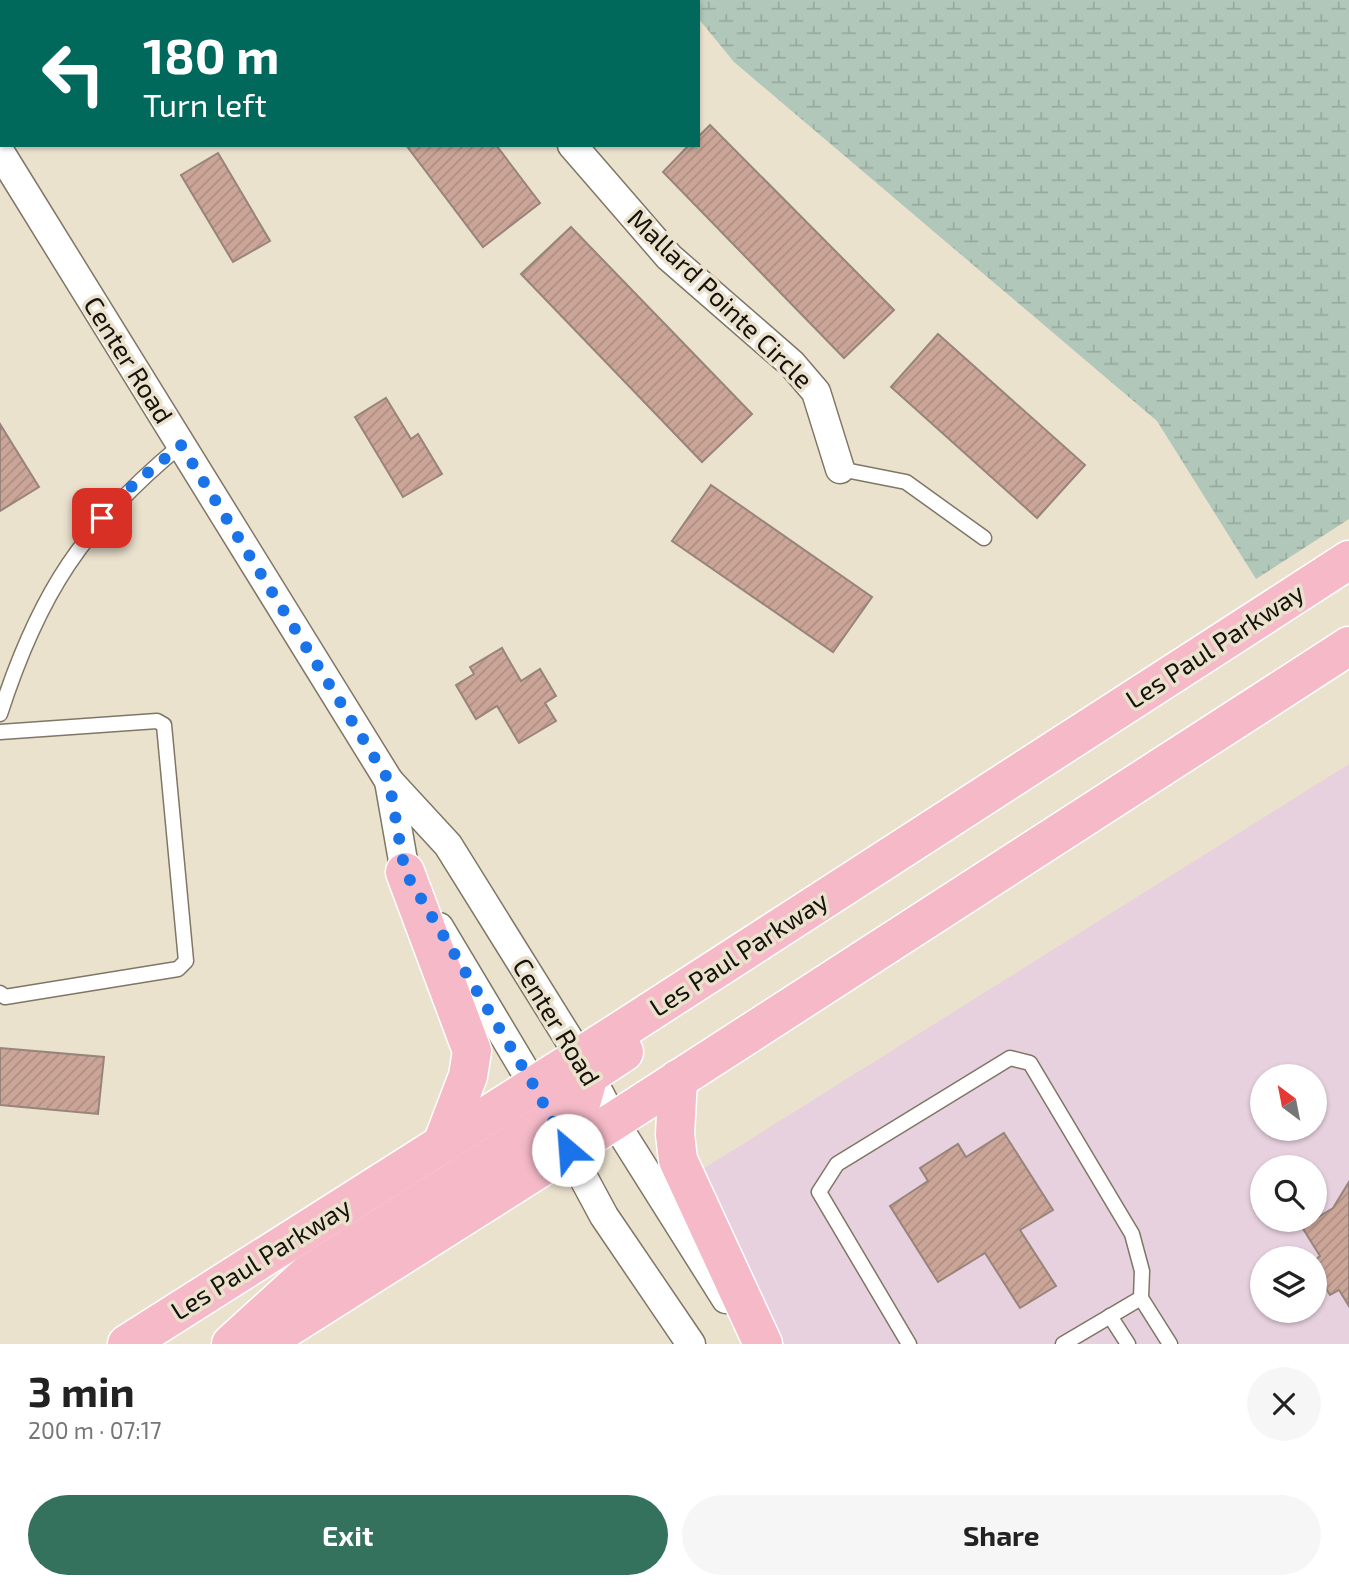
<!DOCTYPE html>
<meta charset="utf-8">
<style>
body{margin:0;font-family:"Exo 2",sans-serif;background:#f6f6f6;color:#222;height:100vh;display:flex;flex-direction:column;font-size:26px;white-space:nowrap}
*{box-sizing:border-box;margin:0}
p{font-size:23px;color:#767676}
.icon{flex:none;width:38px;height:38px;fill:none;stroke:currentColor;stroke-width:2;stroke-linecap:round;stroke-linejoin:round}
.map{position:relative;height:1344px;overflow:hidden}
.details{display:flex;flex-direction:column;background:#fff;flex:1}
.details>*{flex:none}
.banner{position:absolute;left:0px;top:0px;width:700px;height:147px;box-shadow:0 2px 5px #0004;background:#00695c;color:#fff;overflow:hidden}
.needle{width:46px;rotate:328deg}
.tools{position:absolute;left:1250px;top:1064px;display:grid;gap:14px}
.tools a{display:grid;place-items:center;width:77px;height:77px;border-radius:50%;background:#fff;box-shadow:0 2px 5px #0004;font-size:35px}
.pin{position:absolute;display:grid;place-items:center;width:60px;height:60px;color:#fff;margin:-30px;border-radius:14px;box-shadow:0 4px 10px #0006}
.me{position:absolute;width:77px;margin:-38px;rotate:333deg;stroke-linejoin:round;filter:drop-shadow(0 0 5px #0008)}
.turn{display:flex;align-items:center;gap:24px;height:147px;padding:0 28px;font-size:32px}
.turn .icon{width:91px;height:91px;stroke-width:2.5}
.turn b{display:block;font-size:49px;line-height:60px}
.round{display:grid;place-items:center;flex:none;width:74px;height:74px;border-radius:37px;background:#f6f6f6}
.summary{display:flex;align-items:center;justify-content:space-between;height:119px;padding:0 28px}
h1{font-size:42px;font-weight:700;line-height:52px}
.action{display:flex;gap:14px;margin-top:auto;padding:14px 28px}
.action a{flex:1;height:80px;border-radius:42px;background:#34725e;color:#fff;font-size:28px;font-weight:700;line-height:80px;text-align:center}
.action a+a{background:#f6f6f6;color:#222}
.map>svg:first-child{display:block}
</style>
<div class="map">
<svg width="1349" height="1344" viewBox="0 0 1349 1344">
<defs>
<pattern id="wetland-marsh" width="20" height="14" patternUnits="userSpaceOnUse" patternTransform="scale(1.75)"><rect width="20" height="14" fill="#b1c7b9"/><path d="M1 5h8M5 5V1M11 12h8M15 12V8" fill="none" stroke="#97aa9e"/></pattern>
<pattern id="building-hatch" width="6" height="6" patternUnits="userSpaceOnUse" patternTransform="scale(1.75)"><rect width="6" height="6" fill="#cba698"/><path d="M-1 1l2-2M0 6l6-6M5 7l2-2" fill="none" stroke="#ad8e82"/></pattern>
</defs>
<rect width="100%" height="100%" fill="#ebe2ce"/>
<path fill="#e7d1df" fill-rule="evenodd" d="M1349,764V1344H785L762,1308L695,1174ZM1262,1076H1314V1129H1262ZM1262,1167H1314V1220H1262ZM1262,1258H1314V1311H1262Z"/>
<path fill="url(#wetland-marsh)" d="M684,0H1349V519L1256,579L1157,421L734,62L698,18V2Z"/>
<g fill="url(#building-hatch)" stroke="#98847b" stroke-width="2">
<path d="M84,0H132L133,2H85Z"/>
<path d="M512,0H603L604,2H513Z"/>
<path d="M710,125L894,310L844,358L663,172L689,145H698V137Z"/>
<path d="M406,145H496L540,203L483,247Z"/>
<path d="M218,153L270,241L233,262L181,175Z"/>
<path d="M571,227L752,414L702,462L521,274Z"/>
<path d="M938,334L1085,465L1037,518L891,387Z"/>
<path d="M386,398L411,439L418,434L442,474L403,497L355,417Z"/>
<path d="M0,424L39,487L0,511Z"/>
<path d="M711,485L872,597L833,652L672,541Z"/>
<path d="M502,648L521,681L540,669L556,696L545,703L556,721L519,743L497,706L476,719L456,685L474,674L470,667Z"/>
<path d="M0,1048L104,1057L98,1114L0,1105Z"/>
<path d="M1004,1133L1053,1210L1020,1230L1056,1286L1020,1308L985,1253L938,1282L890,1206L928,1181L920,1168L958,1144L966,1157Z"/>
<path d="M1349,1182V1306L1339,1290L1330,1295L1314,1269V1261L1320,1256L1302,1227L1333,1208Z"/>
</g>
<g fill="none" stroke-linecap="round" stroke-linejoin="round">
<defs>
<g id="lane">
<path d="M840,469L906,482L984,538"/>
<path d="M0,714C39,593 83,526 181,445"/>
<path d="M0,732L157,721L164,725L186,961L178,969L5,997L0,993"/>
<path d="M1110,1316L1128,1344"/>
<path d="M909,1344L819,1192L837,1164L1010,1058L1030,1063L1132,1234L1142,1271L1141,1298L1170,1344"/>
<path d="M1063,1344L1141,1298"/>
</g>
<g id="street">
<path d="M445,0L447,2"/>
<path d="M572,145L669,257L792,364L816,392L840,469"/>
<path d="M0,152L389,781L448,845L580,1057L614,1121L726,1299"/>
<path d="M389,781L405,872L415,887"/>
<path d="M439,927L534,1086L604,1216L691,1344"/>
</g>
<g id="primary">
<path d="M405,872L472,1051L468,1076L442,1144"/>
<path d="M678,1079L675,1134L678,1160L763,1344"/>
<path d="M568,1150L589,1075L624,1052"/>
<path d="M127,1344L617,1033L1349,560"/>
<path d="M231,1344L308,1274L552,1119L570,1078"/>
<path d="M262,1344L614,1121L1349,646"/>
</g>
</defs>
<use href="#lane" stroke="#7f7665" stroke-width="17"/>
<use href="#street" stroke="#7f7665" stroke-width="31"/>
<use href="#primary" stroke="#fff" stroke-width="41"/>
<use href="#lane" stroke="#fff" stroke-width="14"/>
<use href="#street" stroke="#fff" stroke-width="28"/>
<use href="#primary" stroke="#f5b9c7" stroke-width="38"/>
</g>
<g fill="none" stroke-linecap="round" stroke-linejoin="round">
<path stroke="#1a73e8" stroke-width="12" stroke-dasharray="0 21.6" d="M102,518L133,485L181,445L389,781L405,872L534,1086L568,1150"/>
</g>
<g text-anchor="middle" stroke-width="7" stroke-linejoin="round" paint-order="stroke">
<g font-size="26" fill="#15120b" stroke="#ebe2ce">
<text transform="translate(720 299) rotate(44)" y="9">Mallard Pointe Circle</text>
<text transform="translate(128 360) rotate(58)" y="9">Center Road</text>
<text transform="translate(1215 646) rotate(-33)" y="9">Les Paul Parkway</text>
<text transform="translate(739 954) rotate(-33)" y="9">Les Paul Parkway</text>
<text transform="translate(556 1022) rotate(59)" y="9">Center Road</text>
<text transform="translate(261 1259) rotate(-32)" y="9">Les Paul Parkway</text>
</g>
</g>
</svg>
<div class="tools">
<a><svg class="needle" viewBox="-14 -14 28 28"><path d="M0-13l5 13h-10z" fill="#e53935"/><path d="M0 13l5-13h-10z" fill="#767676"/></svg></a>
<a><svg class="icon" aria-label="search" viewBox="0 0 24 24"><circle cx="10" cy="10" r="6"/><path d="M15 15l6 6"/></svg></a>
<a><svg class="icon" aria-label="layers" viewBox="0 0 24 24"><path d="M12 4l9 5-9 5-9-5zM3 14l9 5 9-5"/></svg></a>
</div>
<div class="pin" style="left:102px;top:518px;background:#d93025"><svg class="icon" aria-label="arrive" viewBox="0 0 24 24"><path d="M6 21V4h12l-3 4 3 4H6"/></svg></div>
<svg class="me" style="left:568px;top:1150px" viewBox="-20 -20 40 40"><circle r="19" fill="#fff"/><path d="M0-13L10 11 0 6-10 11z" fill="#1a73e8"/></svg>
<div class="banner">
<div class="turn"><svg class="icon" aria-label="left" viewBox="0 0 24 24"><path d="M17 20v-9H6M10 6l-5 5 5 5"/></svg><div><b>180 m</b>Turn left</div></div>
</div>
</div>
<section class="details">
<div class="summary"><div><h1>3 min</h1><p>200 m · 07:17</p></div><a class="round"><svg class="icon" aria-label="close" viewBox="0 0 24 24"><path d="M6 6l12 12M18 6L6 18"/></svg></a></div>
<div class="action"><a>Exit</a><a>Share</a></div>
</section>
